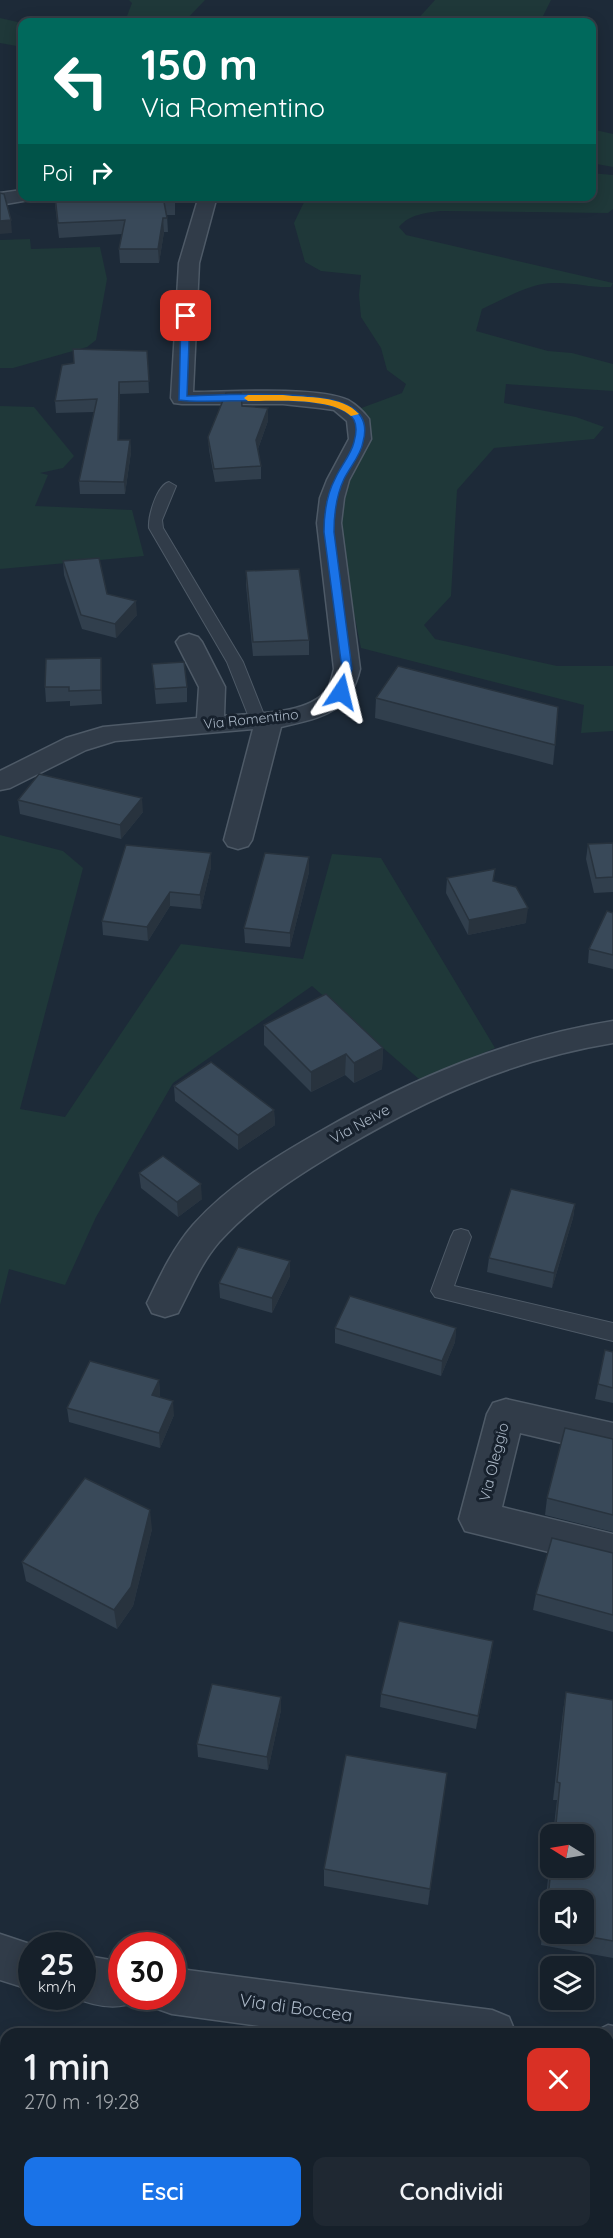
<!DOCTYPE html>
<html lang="it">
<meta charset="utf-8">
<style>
body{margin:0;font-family:Quicksand,sans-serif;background:#1f2832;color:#f1f3f6;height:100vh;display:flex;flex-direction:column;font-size:22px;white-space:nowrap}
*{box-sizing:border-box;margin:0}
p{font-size:20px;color:#9ea3a8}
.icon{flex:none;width:33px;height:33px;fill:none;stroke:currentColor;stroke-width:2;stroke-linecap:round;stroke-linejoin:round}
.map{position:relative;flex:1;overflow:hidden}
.panel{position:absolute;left:0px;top:2028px;width:614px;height:210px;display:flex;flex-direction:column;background:#16202a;border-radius:18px 18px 0 0;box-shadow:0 3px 15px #0003,0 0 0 2px #353e47}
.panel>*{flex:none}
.top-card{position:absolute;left:18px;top:18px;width:578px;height:183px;border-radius:12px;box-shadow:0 3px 15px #0003,0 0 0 2px #353e47;background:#00695c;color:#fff;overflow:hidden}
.needle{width:39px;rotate:281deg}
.buttons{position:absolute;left:540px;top:1824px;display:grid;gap:12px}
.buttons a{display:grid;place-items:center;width:54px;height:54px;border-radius:12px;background:#16202a;box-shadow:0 3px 15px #0003,0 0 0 2px #353e47;font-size:30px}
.speed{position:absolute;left:18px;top:1932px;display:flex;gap:12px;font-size:30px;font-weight:700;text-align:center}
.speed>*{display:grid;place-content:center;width:78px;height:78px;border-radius:50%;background:#16202a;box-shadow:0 3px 15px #0003,0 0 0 2px #353e47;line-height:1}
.speed small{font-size:15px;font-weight:400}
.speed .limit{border:9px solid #d22;background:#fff;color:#111}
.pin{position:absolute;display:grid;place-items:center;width:51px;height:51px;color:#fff;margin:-26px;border-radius:12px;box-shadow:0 3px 9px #0006}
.me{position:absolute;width:66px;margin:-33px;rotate:10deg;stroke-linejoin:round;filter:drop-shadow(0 0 4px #0008)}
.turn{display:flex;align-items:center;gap:21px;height:126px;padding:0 24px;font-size:27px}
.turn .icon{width:78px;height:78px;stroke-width:2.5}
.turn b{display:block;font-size:42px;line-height:51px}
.then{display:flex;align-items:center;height:57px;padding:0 24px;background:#0003;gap:12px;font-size:22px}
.round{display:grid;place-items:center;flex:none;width:63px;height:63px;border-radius:12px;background:#1f2832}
.overview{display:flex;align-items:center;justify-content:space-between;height:102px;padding:0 24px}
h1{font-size:36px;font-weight:600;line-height:45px}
.action{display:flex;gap:12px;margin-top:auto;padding:12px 24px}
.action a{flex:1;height:69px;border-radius:12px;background:#1a73e8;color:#fff;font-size:24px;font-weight:600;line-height:69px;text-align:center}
.action a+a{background:#1f2832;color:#f1f3f6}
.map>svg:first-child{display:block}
</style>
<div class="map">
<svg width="613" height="2238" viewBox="0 0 613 2238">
<rect width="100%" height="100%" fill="#1d2a38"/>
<g fill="#1f3839">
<path d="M129,0H205L184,22H114L127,16L132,3Z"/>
<path d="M435,0H551L540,22H415Z"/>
<path d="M0,18L22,23V47L0,43Z"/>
<path d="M591,129L613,134V167L591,163Z"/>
<path d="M591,173L613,175V209L608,213L441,211C425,213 410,214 399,227L406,235L613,283L611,287C592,288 573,282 554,283C530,283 504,299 482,309L476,331L548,351L572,353L613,364V391L506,384L504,403L576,417L604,427L594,439L494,448L457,490L451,596L424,625L435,639L557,666H613V731L581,733L584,705L361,648L337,530L338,500L358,466L369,439L356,410L402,393L406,384L387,370L381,348L361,317L359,295L361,275L321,271L305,262L294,223L305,200L310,197L591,196Z"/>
<path d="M30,239L31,249L100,247L107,279L96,340L87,347L13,368H0V240Z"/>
<path d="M0,406L34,407L74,456L63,468L40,473L48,475L35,506L132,510L144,556L0,569Z"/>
<path d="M0,835L63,851L83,868L20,1109L65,1117L181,944L303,959L332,854L381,858L495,1048L420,1080L312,986L173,1083L96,1217L65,1285L9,1269L0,1305Z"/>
</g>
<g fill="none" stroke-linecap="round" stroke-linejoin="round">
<defs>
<g id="service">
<path d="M169,482L176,486L162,520L163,528L243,662L266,720L264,723L258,725L250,720L227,662L149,528C148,516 157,485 169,482Z"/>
<path d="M461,1229L468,1231L471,1237L454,1286L613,1323V1341L435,1297L431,1291L451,1237L454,1231Z"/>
</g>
<g id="minor">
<path d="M22,190V196H31L29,200L0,205V193Z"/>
<path d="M199,196H217L199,263L193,392C230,392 317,386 348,400C355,404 364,412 369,419L371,439L349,480L344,498L341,523L360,669C350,713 320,718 281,727L252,840L248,846L238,849L228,846L224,840L253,729L115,741L86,750L10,788L0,790V771L66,738L103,727L197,718L199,687L176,642L180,637L189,634L198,637L202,642L225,687L224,716C252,713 307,715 326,691C331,684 332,677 334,669L317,523L320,498L327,480L349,439L347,421L334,410L320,408L283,404H182L174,403L171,398L179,263Z"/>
<path d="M613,1021V1043C515,1059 432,1096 347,1146C301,1173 255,1202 219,1242C201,1263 191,1288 178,1313L165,1317L152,1313L147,1303C160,1276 173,1248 193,1225C229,1185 275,1157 321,1131C413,1078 508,1038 613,1021Z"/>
<path d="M506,1399L613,1423V1455L520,1433L502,1507L613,1534V1568L465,1531L459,1519L487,1414L493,1403Z"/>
</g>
<g id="tertiary">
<path d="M0,1934L36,1946H32V1990L0,1980Z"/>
<path d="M82,1955L122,1962V1996H141L138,2001C116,2011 93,2006 71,1996H82Z"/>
<path d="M172,1968L492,2010L509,2017L516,2034H317L172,2014L155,2008L151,1996H172Z"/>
<path d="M608,2025L613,2026V2074L608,2073V2034H590Z"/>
</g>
</defs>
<use href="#service" stroke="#4e5a67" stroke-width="2"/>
<use href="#minor" stroke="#4e5a67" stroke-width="3"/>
<use href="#tertiary" stroke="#4e5a67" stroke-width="3"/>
<use href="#service" fill="#313c49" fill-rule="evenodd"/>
<use href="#minor" fill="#313c49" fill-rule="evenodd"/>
<use href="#tertiary" fill="#313c49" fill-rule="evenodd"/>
</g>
<g fill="#313f4d" fill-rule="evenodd">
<path d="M22,141V162L18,155L17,142Z"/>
<path d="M54,196L175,201V215H167L168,232H164L159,263H120L119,249L122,234L59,238Z"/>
<path d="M147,351L149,393L120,394L119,440H130L131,452L125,494H80L79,481L94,412L56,413L55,401Z"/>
<path d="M242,406L268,421L258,449L261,466V479L215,482L209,450L208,437Z"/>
<path d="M63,561L137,615L116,638L82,629L64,575Z"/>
<path d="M246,571L309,640V655L253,656L246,585Z"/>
<path d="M152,664L187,687V702L156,704Z"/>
<path d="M102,672V704L70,706V701L46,702L45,687Z"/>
<path d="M376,698L555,745L553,765L375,718Z"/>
<path d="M18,800L143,812L121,839L20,814Z"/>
<path d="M613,843V892L594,893L586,859L588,844Z"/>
<path d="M309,857V872L290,947L245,943L244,928Z"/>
<path d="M211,867L201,909L170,906L148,941L103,935L102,921Z"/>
<path d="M447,878L493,882L526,923L468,935L446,893Z"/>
<path d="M613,913V969L588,963L589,949Z"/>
<path d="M264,1025L383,1048L382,1069L354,1083L345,1075L311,1092L264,1045Z"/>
<path d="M174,1086L274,1110L275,1125L238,1150L175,1101Z"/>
<path d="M139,1173L202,1199L178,1217L141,1188Z"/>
<path d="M575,1204L573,1218L552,1288L487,1272L489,1258Z"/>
<path d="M290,1261V1276L272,1313L220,1298L219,1283Z"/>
<path d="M335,1328H456L455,1342L441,1376L335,1343Z"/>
<path d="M613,1352V1403L595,1399L598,1384Z"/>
<path d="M159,1380L160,1395L159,1397L174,1415L160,1448L69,1422L67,1408Z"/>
<path d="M613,1439V1532L545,1515L547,1498Z"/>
<path d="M152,1529L133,1606L117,1629L26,1581L22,1562Z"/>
<path d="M613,1553V1632L533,1610L536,1594Z"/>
<path d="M493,1641L491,1655L476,1729L380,1707L381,1694Z"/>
<path d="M566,1692L613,1700V1958L541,1945L550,1859V1868H584V1834H553L557,1800H553L563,1711ZM550,1900L584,1934H550Z"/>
<path d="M281,1710L268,1770L198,1757L197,1744Z"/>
<path d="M447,1773L428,1905L324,1886V1869Z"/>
</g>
<g fill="#28333e">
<path d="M163,218L164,232L159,263L158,249Z"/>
<path d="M11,220L12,233L0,234V221Z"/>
<path d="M119,382L120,394L119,452L118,440Z"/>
<path d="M268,408V421L256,454V440Z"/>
<path d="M130,440L131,452L125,494L124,482Z"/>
<path d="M136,601L137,615L116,638L115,624Z"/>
<path d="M101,658L102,672V704L101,690Z"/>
<path d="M142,798L143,812L121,839L120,825Z"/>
<path d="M211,853V867L201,909L200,895Z"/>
<path d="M309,857V872L290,947V933Z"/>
<path d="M170,892V906L148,941L147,927Z"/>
<path d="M528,908L526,923L468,935L469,920Z"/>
<path d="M383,1048L382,1069L354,1083V1063Z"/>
<path d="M346,1054L345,1075L311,1092V1072Z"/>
<path d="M274,1110L275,1125L238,1150V1135Z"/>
<path d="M201,1184L202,1199L178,1217L177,1202Z"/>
<path d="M575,1204L573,1218L552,1288L554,1273Z"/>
<path d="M290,1261V1276L272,1313V1298Z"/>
<path d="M456,1328L455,1342L441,1376L442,1361Z"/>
<path d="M159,1380L160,1395L153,1409L152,1395Z"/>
<path d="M173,1401L174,1415L160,1448L159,1433Z"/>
<path d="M150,1510L152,1529L133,1606L117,1629L114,1610Z"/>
<path d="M493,1641L491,1655L476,1729L478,1716Z"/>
<path d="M281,1697V1710L268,1770L267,1757Z"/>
<path d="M447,1773L445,1790L428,1905L430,1889Z"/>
</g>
<g fill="#394959" stroke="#28333e" stroke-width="1.5">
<path d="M22,141V150L17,142Z"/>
<path d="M0,193L4,194L11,220L0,221Z"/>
<path d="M55,196H174L175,201L164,202L167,218H163L158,249H119L125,220L58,223Z"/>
<path d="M73,349L147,351L149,381L119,382L118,440H130L124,482L79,481L97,399L55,401L62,365L74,363Z"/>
<path d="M226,393H241L242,406L268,408L256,440L261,466L214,469L208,437Z"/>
<path d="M99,558L107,594L136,601L115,624L81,615L63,561Z"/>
<path d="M299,569L309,640L253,642L246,571Z"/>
<path d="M101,658V690L69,691V687H45L46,659Z"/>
<path d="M184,662L187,687L155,689L152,664Z"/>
<path d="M398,666L558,707L555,745L376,698Z"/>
<path d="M39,774L142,798L120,825L18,800Z"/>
<path d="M613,843V877L596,878L588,844Z"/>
<path d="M126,845L211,853L200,895L170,892L147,927L102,921Z"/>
<path d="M265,853L309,857L290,933L244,928Z"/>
<path d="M495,869L493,881L516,887L528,908L469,920L447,878Z"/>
<path d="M607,911L613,913V955L589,949Z"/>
<path d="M326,994L383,1048L354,1063L346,1054L311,1072L264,1025Z"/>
<path d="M211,1062L274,1110L238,1135L174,1086Z"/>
<path d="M163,1156L201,1184L177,1202L139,1173Z"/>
<path d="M511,1189L575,1204L554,1273L489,1258Z"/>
<path d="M238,1247L290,1261L272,1298L219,1283Z"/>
<path d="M350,1296L456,1328L442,1361L335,1328Z"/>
<path d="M605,1350L613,1352V1388L598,1384Z"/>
<path d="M90,1361L159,1380L152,1395L173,1401L159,1433L67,1408Z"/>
<path d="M565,1428L613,1439V1515L547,1498Z"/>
<path d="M85,1478L150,1510L131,1587L114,1610L22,1562Z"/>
<path d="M552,1538L613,1553V1615L536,1594Z"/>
<path d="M399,1621L493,1641L478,1716L381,1694Z"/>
<path d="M212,1684L281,1697L267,1757L197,1744Z"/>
<path d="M566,1692L613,1700V1941L574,1934H584V1900H550V1929L545,1928L551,1868H584V1834H555L560,1783L557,1782Z"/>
<path d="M346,1755L447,1773L430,1889L324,1869Z"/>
</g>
<path fill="#1a73e8" stroke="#114b97" stroke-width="1.5" d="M186,313L190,316L187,396C221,395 324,389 351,407C364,415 367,428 363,442C361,455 350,467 344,479C336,496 334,514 334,532L352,669L345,694L341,695L335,692L342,669L324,532C324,514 326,496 335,479C340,467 351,455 354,442C356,435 357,426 354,420C336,388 213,406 179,400L181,316Z"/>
<path fill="#f59e0b" d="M283,395C307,398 342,395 359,414L351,416C331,397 275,401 248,401L244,398L248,395Z"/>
<g text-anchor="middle" stroke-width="6" stroke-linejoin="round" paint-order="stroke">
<g font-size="14" fill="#aab7c6" stroke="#17212d">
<text transform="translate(251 719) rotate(-6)" y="5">Via Romentino</text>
</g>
<g font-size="15" fill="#aab7c6" stroke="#17212d">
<text transform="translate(360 1124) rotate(-29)" y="5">Via Neive</text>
<text transform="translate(494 1462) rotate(-76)" y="5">Via Oleggio</text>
</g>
<g font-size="18" fill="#aab7c6" stroke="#17212d">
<text transform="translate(296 2008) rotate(8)" y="6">Via di Boccea</text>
</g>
</g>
</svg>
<div class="buttons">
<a><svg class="needle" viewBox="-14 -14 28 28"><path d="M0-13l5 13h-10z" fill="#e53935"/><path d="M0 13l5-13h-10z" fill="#9ea3a8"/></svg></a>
<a><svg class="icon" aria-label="sound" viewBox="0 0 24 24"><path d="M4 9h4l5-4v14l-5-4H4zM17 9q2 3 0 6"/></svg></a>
<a><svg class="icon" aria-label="layers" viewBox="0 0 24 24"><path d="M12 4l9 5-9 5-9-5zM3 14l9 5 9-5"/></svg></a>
</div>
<div class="speed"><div>25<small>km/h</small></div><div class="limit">30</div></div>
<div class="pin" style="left:186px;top:316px;background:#d93025"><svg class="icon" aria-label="arrive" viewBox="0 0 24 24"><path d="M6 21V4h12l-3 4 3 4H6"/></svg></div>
<svg class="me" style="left:341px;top:692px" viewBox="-20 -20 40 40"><path d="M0-17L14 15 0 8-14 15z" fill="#1a73e8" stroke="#fff" stroke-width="4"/></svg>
<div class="top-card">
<div class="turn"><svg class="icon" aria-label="left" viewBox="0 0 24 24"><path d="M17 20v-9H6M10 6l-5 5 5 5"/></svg><div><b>150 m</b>Via Romentino</div></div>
<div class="then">Poi<svg class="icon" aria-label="right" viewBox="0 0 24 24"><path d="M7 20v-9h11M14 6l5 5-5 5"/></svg></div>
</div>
<section class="panel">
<div class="overview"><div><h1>1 min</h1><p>270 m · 19:28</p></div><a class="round" style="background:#d93025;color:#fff"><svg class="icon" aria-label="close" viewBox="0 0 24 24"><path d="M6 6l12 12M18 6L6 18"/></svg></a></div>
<div class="action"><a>Esci</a><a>Condividi</a></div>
</section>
</div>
